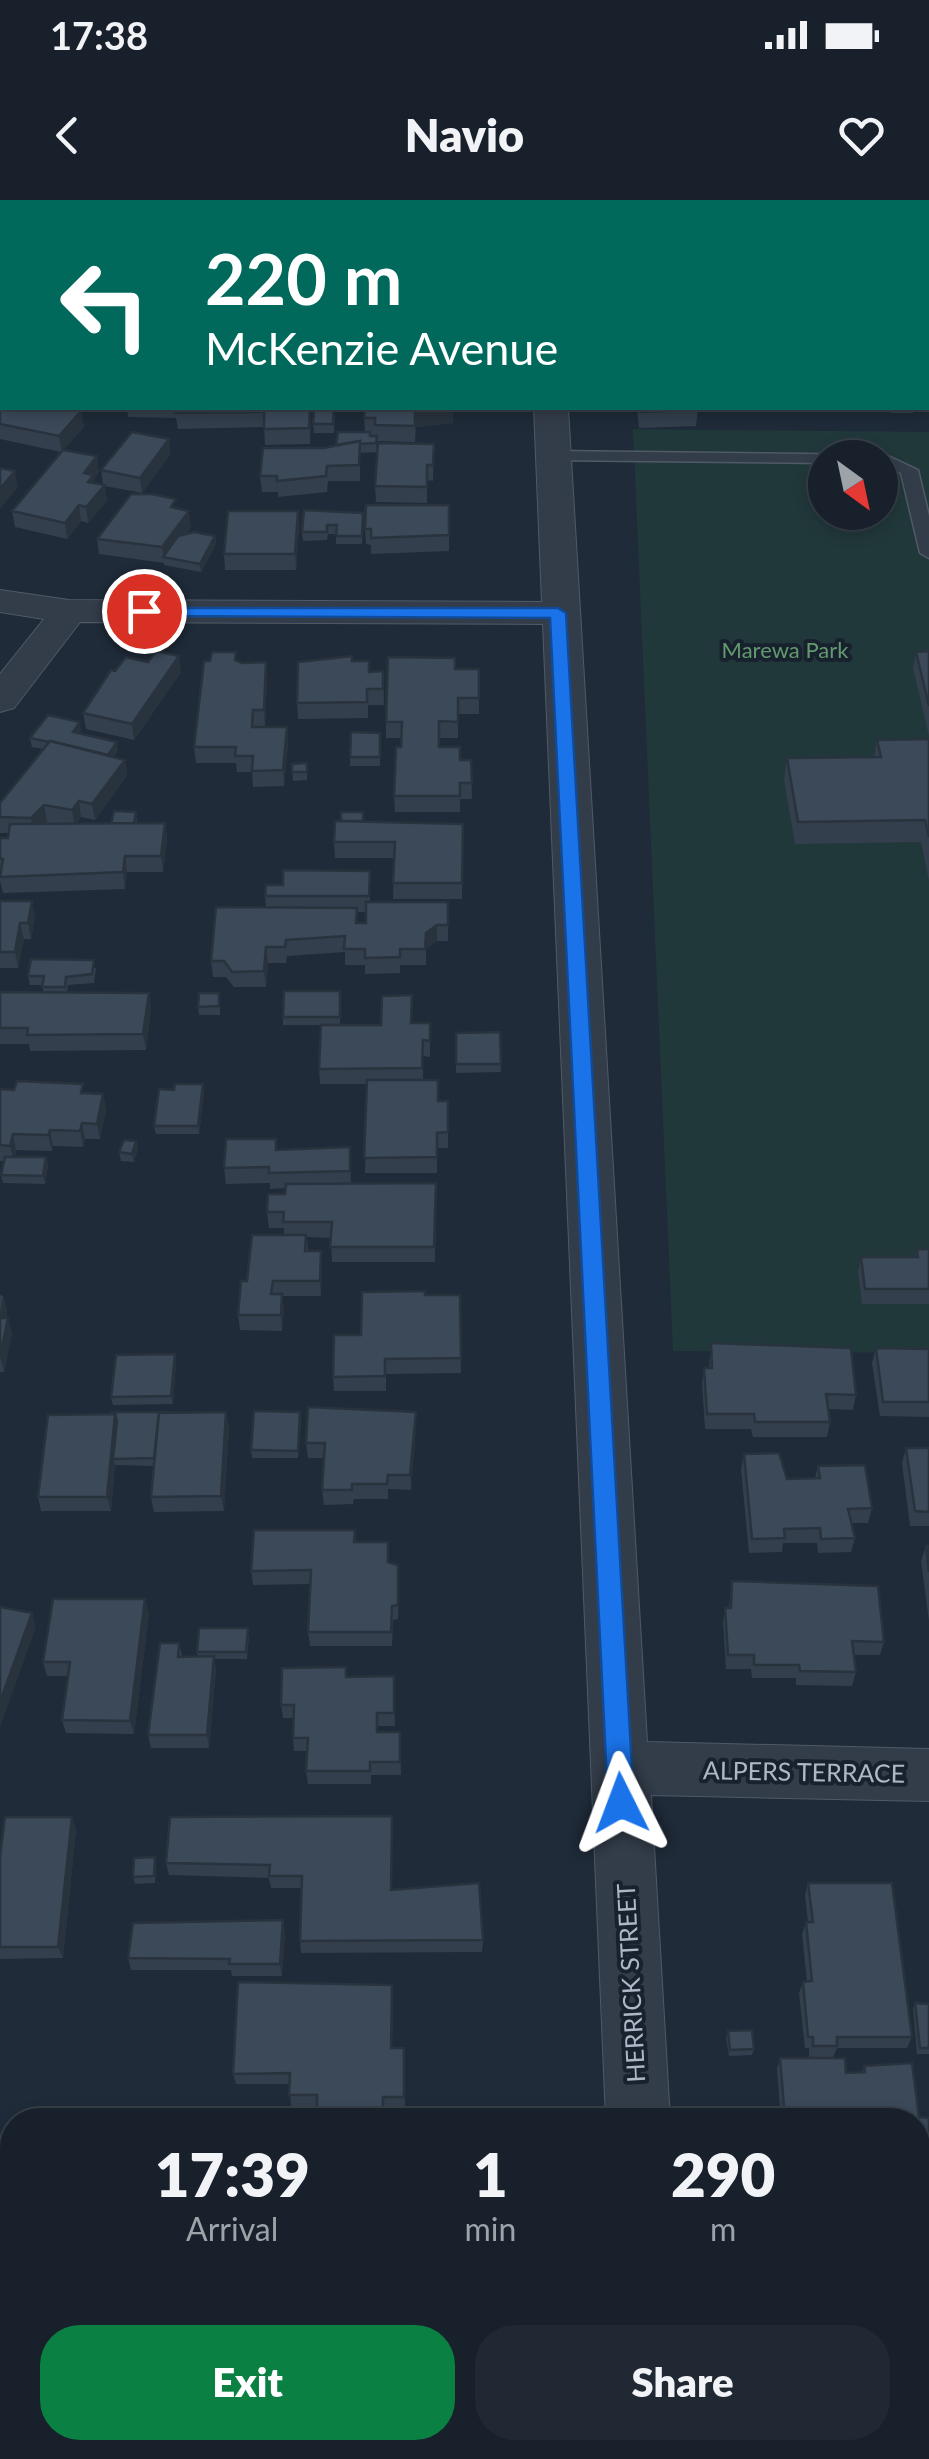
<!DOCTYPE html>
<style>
body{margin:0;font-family:Lato,sans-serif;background:#202833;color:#f1f3f6;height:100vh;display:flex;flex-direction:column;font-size:38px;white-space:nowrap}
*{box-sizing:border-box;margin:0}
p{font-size:32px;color:#9ea3a9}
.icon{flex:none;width:55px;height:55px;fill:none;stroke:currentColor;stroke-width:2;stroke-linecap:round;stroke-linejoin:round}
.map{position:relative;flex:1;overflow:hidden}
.side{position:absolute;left:0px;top:1908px;width:930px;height:352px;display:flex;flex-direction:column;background:#17202b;border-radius:40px 40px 0 0;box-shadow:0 5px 15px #0003,0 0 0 2px #363e47}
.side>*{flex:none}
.hud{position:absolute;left:0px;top:0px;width:930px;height:210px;box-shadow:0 5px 15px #0003,0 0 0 2px #363e47;background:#00695c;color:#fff;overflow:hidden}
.needle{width:65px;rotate:147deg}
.fabs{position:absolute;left:808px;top:240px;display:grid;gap:20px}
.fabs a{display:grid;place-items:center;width:90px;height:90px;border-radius:50%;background:#17202b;box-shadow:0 5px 15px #0003,0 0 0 2px #363e47;font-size:50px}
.pin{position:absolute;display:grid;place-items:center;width:85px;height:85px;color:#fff;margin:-42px;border:5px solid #fff;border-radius:50%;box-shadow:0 2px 10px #0007}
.me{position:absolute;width:110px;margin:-55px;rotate:357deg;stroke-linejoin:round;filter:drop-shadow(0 0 8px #0008)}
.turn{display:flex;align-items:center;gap:35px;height:210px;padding:0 40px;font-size:45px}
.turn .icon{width:130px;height:130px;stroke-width:2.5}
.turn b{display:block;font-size:70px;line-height:85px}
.eta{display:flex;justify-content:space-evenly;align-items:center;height:170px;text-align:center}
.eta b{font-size:60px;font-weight:800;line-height:70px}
.cta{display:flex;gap:20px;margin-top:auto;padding:20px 40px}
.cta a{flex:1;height:115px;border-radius:40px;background:#0b8043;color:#fff;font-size:40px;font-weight:800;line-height:115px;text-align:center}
.cta a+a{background:#202833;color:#f1f3f6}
.status{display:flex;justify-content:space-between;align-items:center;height:70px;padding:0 50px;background:#17202b;direction:ltr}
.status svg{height:28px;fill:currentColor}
header{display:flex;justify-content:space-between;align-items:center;height:130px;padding:0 40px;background:#17202b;font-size:45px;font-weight:800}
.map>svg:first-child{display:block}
</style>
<div class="status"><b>17:38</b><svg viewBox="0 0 49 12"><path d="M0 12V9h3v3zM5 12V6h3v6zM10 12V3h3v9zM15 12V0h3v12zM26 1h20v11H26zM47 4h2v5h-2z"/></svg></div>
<header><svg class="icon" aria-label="back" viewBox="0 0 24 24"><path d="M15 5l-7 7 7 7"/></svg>Navio<svg class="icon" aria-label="heart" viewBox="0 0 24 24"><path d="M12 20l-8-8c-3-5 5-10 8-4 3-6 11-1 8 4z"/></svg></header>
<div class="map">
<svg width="929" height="2259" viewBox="0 0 929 2259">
<rect width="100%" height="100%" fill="#1f2b39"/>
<g fill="#21383a" fill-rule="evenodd">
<path d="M633,229L929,232V1153L673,1151ZM825,258H880V312H825Z"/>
<path d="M0,1971H12V2248H111L110,2259H0Z"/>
</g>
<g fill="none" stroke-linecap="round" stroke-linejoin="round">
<defs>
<path id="lane" d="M555,251L886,255L918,270L929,316V358L920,353L901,273L880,265V258H825V263L549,260V252Z"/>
<g id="street">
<rect x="0" y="24" width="2" height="18"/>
<rect x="928" y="62" width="1" height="18"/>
<path d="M534,208H568L647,1542L929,1549V1601L651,1595L670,1920H606L543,424L80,422L14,508L0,512V474L44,419L0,412V390L69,400L542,402Z"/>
<rect x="622" y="2248" width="70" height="11"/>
</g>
</defs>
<use href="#lane" stroke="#505a67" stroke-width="3"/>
<use href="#street" stroke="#505a67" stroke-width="2"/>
<use href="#lane" fill="#333d4a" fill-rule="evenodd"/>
<use href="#street" fill="#333d4a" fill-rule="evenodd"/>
</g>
<g fill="#333f4d" fill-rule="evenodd">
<path d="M0,0H33L30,2H0Z"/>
<path d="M71,0H138L136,2H83Z"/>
<path d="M148,0H231L229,2H148Z"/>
<path d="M2,89V116H0V92Z"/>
<path d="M928,113H929V151L928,145Z"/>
<path d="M0,205L81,211L84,227L63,250L99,272L94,279V283L103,285L101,270L169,239L170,255L142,293L105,286L107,301L88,323L81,321L67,339L15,327L12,311L61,252L0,239Z"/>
<path d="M127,208H311L310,244L265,245L264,227L178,229L176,218L128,217Z"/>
<path d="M335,208L334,233H314L313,224Z"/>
<path d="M637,208H698L696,226L639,228Z"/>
<path d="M890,208H914L913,213H891Z"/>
<path d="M364,218L453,223L416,227L415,242L376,241L377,252L360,253V281H328L327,292L278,297V292H262L260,276L324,248L336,245L365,232Z"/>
<path d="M434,244L433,281L427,280V303L376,302L375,286Z"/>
<path d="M449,305V351L371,354V345L366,344L365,329Z"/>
<path d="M177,308L191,327L186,334L215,336L216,344L201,372L164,365V363L99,354L97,339Z"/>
<path d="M298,311L299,327L296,370H225L224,354Z"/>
<path d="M363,313L362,344H336V334H328L327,340L303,341L302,332Z"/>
<path d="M929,451V536L913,468L916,452Z"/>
<path d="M237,461L267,478L265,526L255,527H287L288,543L284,586L253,587L252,572H237L236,563H196L194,547Z"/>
<path d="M352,461L369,472L383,471L384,505H368V518L298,519L297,503Z"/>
<path d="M455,469H479V514H458V538H439V547L460,560H471L472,599H460V612H395L394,596L401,538H386V522Z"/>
<path d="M115,471L181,472L134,540L86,529L83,513Z"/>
<path d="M81,531L80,533L118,550L114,557L125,560L127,576L95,620L81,617L77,624H111L136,612L137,623H165L167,639L163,672H127L125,689L3,693L0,681V638H8L9,633H0V603L44,549L32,547L30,538Z"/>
<path d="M351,532L380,533V566H350Z"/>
<path d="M929,539V681L921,642L795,644L784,580L787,558L874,557L877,540Z"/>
<path d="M307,563V580L293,581L292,564Z"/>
<path d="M363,621L463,624L462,699H393L394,658H335L334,642Z"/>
<path d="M370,671V702H448V741H437L426,749V765H400V773L365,774V765H345V752L287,756L286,763H268L266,787H234L226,777H213L211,761L266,707L265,696L283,685ZM357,712H366V723H357Z"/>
<path d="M0,701L35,717L31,739H24L18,768H0Z"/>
<path d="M96,768L94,783L68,785L67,792L149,793L151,809L146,850L30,851L29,844H0V792H43V785H30L28,776Z"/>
<path d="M340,791V825L430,823V857L423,856V880L438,901H448V948H437V973H365L367,884H320L319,869L321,825H283V817Z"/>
<path d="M220,801V815H199L198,807Z"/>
<path d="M500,832L501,872L456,873V833Z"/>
<path d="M0,889L103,894L106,910L100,939H85L83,947L53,946L52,951L16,950L15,957H46L48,965L45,984L3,983L1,975L4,961H0Z"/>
<path d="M204,892L199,934H156L154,926Z"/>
<path d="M136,941L138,949L134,962L121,961L119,952Z"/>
<path d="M350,947L351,983H436L435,1062H332L331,1038L307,1037L308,1051H321L322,1066L321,1096H282L284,1109L282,1131L240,1130L238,1115L247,1081L284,1035V1028H269L267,1012L285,994L286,988L270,989V983L226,984L224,968L277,950Z"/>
<path d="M917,1049H929V1104H862L858,1072L861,1057H915Z"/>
<path d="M0,1095L3,1096L7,1111L6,1118L12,1133L4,1172H0Z"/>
<path d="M425,1095H460L461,1173L386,1174V1191H334L333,1177L361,1135Z"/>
<path d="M711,1143L856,1195L853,1210L828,1209L830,1222L827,1237H753L751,1229H705L702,1183L704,1168H709Z"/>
<path d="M876,1148L929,1149V1217L880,1216L872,1163Z"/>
<path d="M175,1154L176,1162L173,1204L113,1205L111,1197Z"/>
<path d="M170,1213L229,1227L224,1311L154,1312L151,1297L154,1266L115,1265L111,1311H41L38,1297Z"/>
<path d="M301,1220L298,1258H252L251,1250Z"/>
<path d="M416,1227L411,1290L388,1289V1299H354L353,1304L324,1305L322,1290L324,1258H308L306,1243Z"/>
<path d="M906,1248H929V1326H910L902,1263Z"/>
<path d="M744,1254L787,1279L815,1278L818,1266L872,1308L868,1323H851L855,1338L851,1352L818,1353L817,1343H783L782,1352L749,1353L741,1269Z"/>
<path d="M355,1330L356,1342L388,1362L399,1379L398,1419L393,1420L392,1446H310L308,1432L310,1384L253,1385L251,1371Z"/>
<path d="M926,1346H929V1421L921,1361Z"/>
<path d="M732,1381L884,1442L880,1455H854L856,1472L852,1486L796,1485V1478H752L751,1469H726L723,1422L725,1408H729Z"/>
<path d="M149,1413L134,1534L66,1533L62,1520L68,1476H47L43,1462Z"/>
<path d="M249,1436L247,1459H214L216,1470L209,1548H151L148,1535L179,1443L182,1456L198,1457L197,1452Z"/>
<path d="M394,1476L395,1526H378V1532H400L401,1575H371V1584H308L306,1571L307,1551H294L293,1538L294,1518H283L281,1505L347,1477Z"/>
<path d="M392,1616V1690L483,1740L482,1752L301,1753L300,1741L302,1688H271L269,1678L169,1675L166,1663Z"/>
<path d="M72,1617L76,1630L63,1758L0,1759V1652Z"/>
<path d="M156,1664L155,1683L135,1684L133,1677Z"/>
<path d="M808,1683L912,1837L907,1848H837L833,1857H809V1848H805L799,1793L803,1782H807L802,1734L806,1722H808L805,1695Z"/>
<path d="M283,1720L285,1732L282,1776H232L231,1770H131L128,1758Z"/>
<path d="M393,1797L392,1848H404L405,1908L291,1906L289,1884H236L233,1874Z"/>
<path d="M915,1803L929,1804V1854H917L913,1809Z"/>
<path d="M728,1831L754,1849L752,1855L729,1856L726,1837Z"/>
<path d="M780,1858L846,1873L862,1872L864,1866L919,1917L929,1918V1977H918V1920H781L777,1869Z"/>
<path d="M794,2248H882L887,2256L929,2259H797L792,2251Z"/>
</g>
<g fill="#29333e">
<path d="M2,147V166L0,169V150Z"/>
<path d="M453,208V223L416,227L415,242V211Z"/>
<path d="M81,211L84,227L62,252L59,236Z"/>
<path d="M169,239L170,255L142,293L140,278Z"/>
<path d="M97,256L99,272L94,279L95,291L84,273Z"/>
<path d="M15,271L18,287L0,309V289Z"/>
<path d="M105,285L107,301L88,323L86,307Z"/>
<path d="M79,305L81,321L67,339L65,323Z"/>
<path d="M189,311L191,327L168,358L164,357L162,347Z"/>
<path d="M298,311L299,327L296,370L295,354Z"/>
<path d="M215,336L216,344L201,372L200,364Z"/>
<path d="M179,456L181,472L134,540L132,524Z"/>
<path d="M266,462L267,478L265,526L264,510Z"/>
<path d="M80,522L81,531L75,541L73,532Z"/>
<path d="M287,527L288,543L284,586L283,570Z"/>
<path d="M117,542L118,550L109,564L108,555Z"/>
<path d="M125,560L127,576L95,620L92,604Z"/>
<path d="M79,601L81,617L75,627L72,610Z"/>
<path d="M44,605L47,621L34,634L31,618Z"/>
<path d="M165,623L167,639L163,672L161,656Z"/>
<path d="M125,656L127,672L125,689L123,672Z"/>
<path d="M32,701L35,717L31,739L28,723Z"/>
<path d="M20,723L24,739L18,768L15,752Z"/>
<path d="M437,725V741L426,749V765V733Z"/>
<path d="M266,747L268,763L266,787L264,771Z"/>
<path d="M149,793L151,809L146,850L143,834Z"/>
<path d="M203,884L204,892L199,934L198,926Z"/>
<path d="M103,894L106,910L100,939L97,924Z"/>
<path d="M82,923L85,939L83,947L80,931Z"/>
<path d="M50,930L53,946L52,951L48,935Z"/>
<path d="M13,934L16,950L14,961L10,946Z"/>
<path d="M136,941L138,949L134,962L132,954Z"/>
<path d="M46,957L48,965L45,984L43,976Z"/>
<path d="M321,1051L322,1066L321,1096L320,1081Z"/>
<path d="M282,1094L284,1109L282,1131L281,1115Z"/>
<path d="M3,1096L7,1111L3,1134L0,1122V1113Z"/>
<path d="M8,1118L12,1133L4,1172L0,1157Z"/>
<path d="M175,1154L176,1162L173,1204L171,1196Z"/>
<path d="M226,1212L229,1227L224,1311L221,1296Z"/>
<path d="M416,1212V1227L411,1290L410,1275Z"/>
<path d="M115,1214L118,1229L113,1259L115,1265L111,1311L107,1297Z"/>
<path d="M145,1399L149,1413L134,1534L130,1521Z"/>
<path d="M32,1413L36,1427L0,1528V1502Z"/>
<path d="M214,1456L216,1470L209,1548L207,1535Z"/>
<path d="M72,1617L76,1630L63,1758L58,1747Z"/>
<path d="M283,1720L285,1732L282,1776L280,1764Z"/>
</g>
<g fill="#3b4959" stroke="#29333e" stroke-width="2.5">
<path d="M244,0H317L316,2H243Z"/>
<path d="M336,0H398V2H335Z"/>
<rect x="421" y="0" width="67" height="2"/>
<rect x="511" y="0" width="45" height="2"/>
<path d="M617,0H668V2H618Z"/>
<path d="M687,0H743V1L687,2Z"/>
<path d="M771,0H832V1H824V2H771Z"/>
<path d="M859,0H921L922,2H859Z"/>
<path d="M0,134L2,135V147L0,150Z"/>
<rect x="928" y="167" width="1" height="23"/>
<path d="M2,203V208H64L81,211L59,236L0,224V205Z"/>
<path d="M176,208H310L309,228L264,229V212L176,213Z"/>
<path d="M314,208H334L333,224H313Z"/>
<path d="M365,208H447L415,211V226L375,225V218H364Z"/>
<path d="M640,208H698V210L640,212Z"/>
<path d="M132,232L169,239L140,278L101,270Z"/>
<path d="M338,232H370V236H377L376,243L360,244V241L336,245Z"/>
<path d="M360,241L359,265L327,266L326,276L277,281V276H260L263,248H324Z"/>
<path d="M378,243L434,244L433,265H427V287L375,286Z"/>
<path d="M63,250L97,256L84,273L93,275L88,282L105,285L86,307L79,305L65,323L12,311Z"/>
<path d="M0,268L15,271L0,289Z"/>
<path d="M131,294H152L176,299L171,307L189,311L162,347L97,339Z"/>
<path d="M366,305H449V335L371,338V329H365Z"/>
<path d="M304,310L363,313L362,336H336L337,325H327V332H302Z"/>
<path d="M228,311H298L295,354H224Z"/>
<path d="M194,332L215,336L200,364L163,357L178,336Z"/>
<path d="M156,451L179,456L132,524L83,513L111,470L115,471L126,457L148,462Z"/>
<path d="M929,451V506L916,452Z"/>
<path d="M212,452H236L235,460L242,463L266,462L264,510H253L252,527H287L283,570L252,571L253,556H235L236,547H194L204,461H210Z"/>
<path d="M352,456V461H369V472L383,471V489H367V502L297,503L298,462Z"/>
<path d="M388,457L455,458V469H479V498H458V522L439,521V547H460V560H471L472,583H460V596H394L396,547H401L402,522H386Z"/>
<path d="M48,515L80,522L73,532L117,542L108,555L50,541L49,542L30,538Z"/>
<path d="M351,532L380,533V557H350Z"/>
<path d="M929,539V637L925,620L798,622L787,558L881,557L877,540Z"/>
<path d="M50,541L125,560L92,604L79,601L72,610L44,605L31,618L0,617V603Z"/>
<path d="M307,563V572H292V564Z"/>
<path d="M114,611L136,612L134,623L111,624Z"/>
<rect x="341" y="612" width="22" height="9"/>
<path d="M335,621L463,624L462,683H393L395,642H334Z"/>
<path d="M165,623L161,656H125L123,672L0,677L3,659L0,658V638H8L10,624Z"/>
<path d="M283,670L370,671L369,696H265L266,685H283Z"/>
<path d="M0,701H32L28,723H20L15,752H0Z"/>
<path d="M366,702H448V725H437L426,733L425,749H400V757L365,758V749H344L345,736L286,740L285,747H266L264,771L232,772L224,761H211L216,707L357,708L356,723H366Z"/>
<path d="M31,759L94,760L92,774L66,777L65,787H42L44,776H28Z"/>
<path d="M284,791H340V817H283Z"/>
<path d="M0,792L149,793L143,834L27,835L28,828H0Z"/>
<path d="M199,793H219V806L198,807Z"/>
<path d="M412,795L411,823H430V841L423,840L422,868L319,869L321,825H381L382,796Z"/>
<path d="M500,832L501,864H456V833Z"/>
<path d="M367,880H438V901H448V932L437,933V957L364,958Z"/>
<path d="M17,881L83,884L81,893L103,894L97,924L82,923L80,931L50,930L48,935L13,934L10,946L0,945V889L14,890Z"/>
<path d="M175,884H203L198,926H154L159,889L174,890Z"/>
<path d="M226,939H276V950L350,947V971L269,973V967L224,968Z"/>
<path d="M124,940L136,941L132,954L119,952Z"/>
<path d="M5,957H46L43,976L1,975Z"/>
<path d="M436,983L434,1047H330L332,1022H283L284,1012H267L268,994H285L286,984Z"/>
<path d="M252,1035H306L305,1051H321L320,1081H273L271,1094H282L281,1115H238L241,1081H247Z"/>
<path d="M917,1049H929V1089H865L861,1057H918Z"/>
<path d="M425,1091V1095H460L461,1158L385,1159V1176L333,1177L334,1135H361L362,1092Z"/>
<path d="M0,1118H8L0,1157Z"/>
<path d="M711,1143L851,1148L856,1195L826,1194L830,1222H755L754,1214H707L704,1168H712Z"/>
<path d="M876,1148L929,1149V1202H883Z"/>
<path d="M175,1154L171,1196L111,1197L116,1155Z"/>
<path d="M308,1207L416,1212L410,1275H388L387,1284H352V1290H322L325,1243H306Z"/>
<path d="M254,1211L300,1212L298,1251L251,1250Z"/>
<path d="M112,1212H170L159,1213L154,1258L113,1259L117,1221L115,1214H112Z"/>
<path d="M226,1212L221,1296L151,1297L159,1213Z"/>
<path d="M115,1214L107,1297H38L48,1215Z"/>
<path d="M906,1248H929V1312L915,1311Z"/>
<path d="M779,1253L787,1279L820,1278L818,1266L865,1265L872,1308L848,1309L855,1338L821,1339L820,1328L784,1329L785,1338L752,1339L744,1254Z"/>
<path d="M254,1330H355L354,1342H388V1362L398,1365V1405L392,1406L391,1432H308L311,1370L251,1371Z"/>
<path d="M926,1346H929V1372Z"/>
<path d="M732,1381L878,1386L884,1442L852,1441L856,1472L800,1471L799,1465H754V1455H728L725,1408H731Z"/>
<path d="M53,1399H145L130,1521L62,1520L70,1462H43Z"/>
<path d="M0,1407L32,1413L0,1502Z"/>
<path d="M199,1428H248L246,1452H197Z"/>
<path d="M160,1443H179L178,1457L214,1456L207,1535H148Z"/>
<path d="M346,1467V1477L394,1476V1513H377V1532H400V1562H370V1571H306L308,1538H293L294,1505H281L282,1468Z"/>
<path d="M392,1616L391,1690L479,1683L483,1740L300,1741L302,1676H269L270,1665L166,1663L170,1617Z"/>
<path d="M5,1617H72L58,1747H0V1656Z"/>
<path d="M155,1657L154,1676L133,1677L134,1658Z"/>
<path d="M808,1683H892L912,1837H837V1846H813V1837H808L803,1782L812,1781L806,1722H813Z"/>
<path d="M283,1720L280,1764H229L230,1759L128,1758L133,1723Z"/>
<path d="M238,1782L392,1785L391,1848H404V1897H383V1920H317V1895H289L290,1873L233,1874Z"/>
<path d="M915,1803L929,1804V1848H920Z"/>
<path d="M752,1830L754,1849L730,1850L728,1831Z"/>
<path d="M780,1858H845L846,1873L865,1872L864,1866L912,1863L919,1917L929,1918V1967H918V1920H785Z"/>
<path d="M918,2145L926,2159L918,2164Z"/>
<path d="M929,2229V2259H805L798,2248H882L887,2256L900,2248H918V2237Z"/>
<rect x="220" y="2248" width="246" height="11"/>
</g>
<path fill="#1a73e8" stroke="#114b97" stroke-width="2.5" d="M138,408H558L566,413L634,1603L630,1611L621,1615L612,1611L608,1603L550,418L144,416L136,411Z"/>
<g text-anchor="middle" stroke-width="8" stroke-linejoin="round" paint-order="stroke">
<g font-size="22" fill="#63996e" stroke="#18222e">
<text x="785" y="458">Marewa Park</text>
</g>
<g font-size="25" fill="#adb7c6" stroke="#18222e">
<text transform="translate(804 1572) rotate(1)" y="9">ALPERS TERRACE</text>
<text transform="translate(631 1783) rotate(-93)" y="9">HERRICK STREET</text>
</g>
</g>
</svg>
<div class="fabs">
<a><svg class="needle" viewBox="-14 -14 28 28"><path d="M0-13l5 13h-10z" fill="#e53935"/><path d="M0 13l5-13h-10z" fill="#9ea3a9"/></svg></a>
</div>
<div class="pin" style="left:144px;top:411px;background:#d93025"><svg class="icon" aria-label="arrive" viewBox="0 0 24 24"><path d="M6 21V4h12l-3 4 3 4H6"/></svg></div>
<svg class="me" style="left:621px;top:1603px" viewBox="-20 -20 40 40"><path d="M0-17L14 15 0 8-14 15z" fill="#1a73e8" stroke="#fff" stroke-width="4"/></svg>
<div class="hud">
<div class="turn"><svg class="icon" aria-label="left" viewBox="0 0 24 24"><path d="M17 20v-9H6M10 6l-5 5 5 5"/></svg><div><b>220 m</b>McKenzie Avenue</div></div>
</div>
<section class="side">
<div class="eta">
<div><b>17:39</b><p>Arrival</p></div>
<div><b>1</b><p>min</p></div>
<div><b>290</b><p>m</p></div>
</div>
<div class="cta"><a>Exit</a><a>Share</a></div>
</section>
</div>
